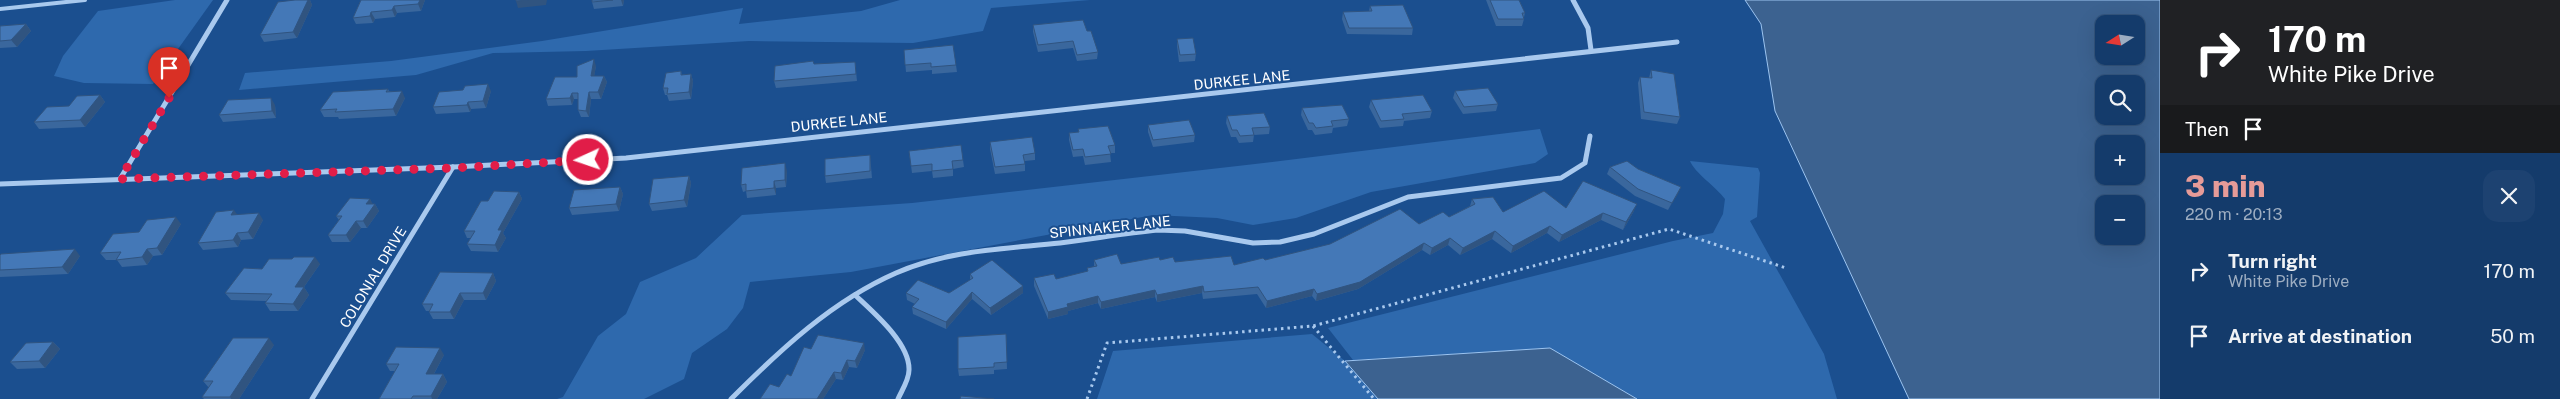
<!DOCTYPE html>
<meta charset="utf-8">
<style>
body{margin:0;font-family:"Public Sans",sans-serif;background:#1d4271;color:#f1f3f6;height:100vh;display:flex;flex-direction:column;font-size:19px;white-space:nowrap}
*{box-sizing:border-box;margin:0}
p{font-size:16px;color:#9dadc1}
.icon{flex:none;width:28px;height:28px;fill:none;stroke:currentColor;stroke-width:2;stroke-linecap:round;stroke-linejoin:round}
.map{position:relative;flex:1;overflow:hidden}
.details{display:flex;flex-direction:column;background:#143b6b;width:400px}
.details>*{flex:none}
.banner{background:#202124;color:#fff;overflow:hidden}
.needle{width:32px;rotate:258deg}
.fabs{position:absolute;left:2095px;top:15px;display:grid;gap:10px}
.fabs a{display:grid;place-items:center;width:50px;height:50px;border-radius:10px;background:#143b6b;box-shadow:0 5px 20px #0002,0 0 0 1px #33557e;font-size:25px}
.pin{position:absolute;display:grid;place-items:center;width:42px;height:42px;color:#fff;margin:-51px -21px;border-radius:50% 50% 50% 0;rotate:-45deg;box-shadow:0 0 5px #0007}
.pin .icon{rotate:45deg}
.me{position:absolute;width:55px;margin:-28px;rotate:267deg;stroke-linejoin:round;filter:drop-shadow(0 0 4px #0008)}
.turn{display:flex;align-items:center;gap:18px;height:105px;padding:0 25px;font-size:22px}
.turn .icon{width:65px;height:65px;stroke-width:2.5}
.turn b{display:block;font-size:35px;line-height:42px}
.then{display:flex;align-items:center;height:48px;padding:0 25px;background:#0003;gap:10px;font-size:19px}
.round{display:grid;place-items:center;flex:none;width:52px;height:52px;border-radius:15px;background:#1d4271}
.summary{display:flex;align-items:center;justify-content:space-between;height:85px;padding:0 25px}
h1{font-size:30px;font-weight:800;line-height:38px;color:#e69b98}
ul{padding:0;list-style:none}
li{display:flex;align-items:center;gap:15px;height:65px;padding:0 25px}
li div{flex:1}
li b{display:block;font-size:19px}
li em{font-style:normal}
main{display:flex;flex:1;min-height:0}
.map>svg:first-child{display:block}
</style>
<main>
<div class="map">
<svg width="2160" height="399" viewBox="0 0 2160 399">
<rect width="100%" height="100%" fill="#1b4f8f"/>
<g fill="#2e69ad">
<path d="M175,0H213L153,84L84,83L54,76L63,56L98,11Z"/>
<path d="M900,0H1090L991,8L983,31L913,43L749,41L586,51L493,53L416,75L239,90L245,73L391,61L542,41L743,8L739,24L861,11Z"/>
<path d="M1540,129L1548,154L1535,163L1371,192L1296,218L1253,225L1217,218L1153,215L851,272L750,282L743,308L727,329L692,353L684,379L644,399H557L563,397L598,336L626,314L640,282L696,258L742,215L912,203L1255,164Z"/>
<path d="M1690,161L1758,168L1760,173L1757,217L1750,221L1824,354L1837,399H1637L1549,348L1353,360L1328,328L1673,241L1713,233L1723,214L1725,199C1716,187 1694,172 1690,161Z"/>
<path d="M1312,334L1345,361L1378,399H1097L1113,351Z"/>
</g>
<g fill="#3c6290" stroke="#9cc4f0" fill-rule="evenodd">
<path d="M1745,0H2160V399H1909L1775,111L1761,24ZM2104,24H2136V56H2104ZM2104,84H2136V116H2104ZM2104,144H2136V176H2104ZM2104,204H2136V236H2104Z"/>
<path d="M1550,348L1637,399H1378L1345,361Z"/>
</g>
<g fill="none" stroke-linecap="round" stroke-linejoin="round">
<g stroke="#a9c9ee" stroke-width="3" stroke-dasharray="2.5 4" stroke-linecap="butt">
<path d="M1313,326L1374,399"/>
<path d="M1087,399L1107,343L1313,326L1669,229L1786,268"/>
</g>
<path stroke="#a9c9ee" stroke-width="4" d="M0,9L85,0"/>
<g stroke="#a9c9ee" stroke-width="5">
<path d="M1573,0L1588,28L1591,50"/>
<path d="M120,179L227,0"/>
<path d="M0,184L453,167L626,158L1677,42"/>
<path d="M855,295C873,312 910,343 909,370C909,380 902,390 898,399"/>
<path d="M312,399L453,167"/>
<path d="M731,399C780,350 832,301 896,273C948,250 1005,249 1060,243C1093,239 1125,233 1158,230L1185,231L1253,243L1280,242L1314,234L1408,197L1561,178L1585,163L1590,136"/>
</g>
</g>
<g fill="#3a679d">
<path d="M295,0H310L312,5L297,38L264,42L260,35Z"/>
<path d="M361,0H425L421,11L397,13L395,17L375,19L373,23L356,24L353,18Z"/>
<path d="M592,0H624L623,6L594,9L592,2Z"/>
<path d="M1486,0H1519L1525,13L1524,17V19L1522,26H1496Z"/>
<path d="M1370,6L1413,28L1412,35L1347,34L1342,19L1343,12L1369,11Z"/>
<path d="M26,24L31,31L17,47L0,48V26Z"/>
<path d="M1033,25L1087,31L1098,52L1097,59L1077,61L1073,48L1038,52L1033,32Z"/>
<path d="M1177,39L1196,54L1195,61L1179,62L1177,46Z"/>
<path d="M904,50L956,65L957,72L932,74V70L906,72Z"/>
<path d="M855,62L857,81L776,88L774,81Z"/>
<path d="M596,66L594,76H604L607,82L601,99H591L589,117H581L578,110V99H574L572,105L548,106L546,99L577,77Z"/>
<path d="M1651,70L1680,117L1677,124L1641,119L1638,83L1640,77L1649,78Z"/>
<path d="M681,71L682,75L691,74L693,81L691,99L669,101L667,95H665L663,88Z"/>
<path d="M388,89L389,91L405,98L396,116L339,119L338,117H324L320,110Z"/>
<path d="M491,91L486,108L471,109L470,112L436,114L433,107Z"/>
<path d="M1455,91L1498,104L1496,111L1463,114L1453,98Z"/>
<path d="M100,95L105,102L85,127L39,129L34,122L69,106Z"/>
<path d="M1371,100L1432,111L1430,118L1404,121L1403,126L1380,128L1369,107Z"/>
<path d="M275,105L276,118L223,122L219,115Z"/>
<path d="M1302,108L1349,119L1347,126L1333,128L1332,133L1315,135L1312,130H1308L1301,115Z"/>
<path d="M1227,116L1270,127L1269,134L1254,135L1253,142L1239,143L1236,137H1231L1226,123Z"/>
<path d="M1148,125L1195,135L1194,142L1153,147L1148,132Z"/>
<path d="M1078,129L1115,145V153H1110L1111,162L1085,165L1083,156L1073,157L1069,140V133L1078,132Z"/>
<path d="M990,142L1035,153V160L1025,161V171L995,174L990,149Z"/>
<path d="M909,151L963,160L964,167L953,169V176L933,178L932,171L912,173Z"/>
<path d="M870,155L872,178L826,183L825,176Z"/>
<path d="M1610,167L1638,169L1681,187L1668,210L1635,196L1607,174Z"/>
<path d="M787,171L786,187L776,188V195L747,198L746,191L743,192L741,185Z"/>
<path d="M689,176L691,183L687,207L652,211L649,204Z"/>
<path d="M620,187L623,194L619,211L572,215L569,208Z"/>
<path d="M519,192L522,199L503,233L506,238L498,252L471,251L467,244L471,238H467L464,231L488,201Z"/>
<path d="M370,199L372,204H375L379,211L367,228H361L350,242H332L328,235L339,220L336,216Z"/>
<path d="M1472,199L1503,212L1566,208L1634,211L1623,230L1601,220L1559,242L1547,233L1511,253L1492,239L1460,255L1448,245L1430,255L1422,250L1358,289L1316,301L1312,296L1266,308L1257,294L1203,299L1202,293L1157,302L1155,297L1101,309L1098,303L1068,311V314L1048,319L1034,286V278L1056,279L1087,272V268L1094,267V260L1121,264L1160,260L1175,262L1234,265L1265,260L1449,217L1470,206Z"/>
<path d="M237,215L263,220L253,239L241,240L238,247L203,250L198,243Z"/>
<path d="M181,224L162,255L153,256L147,265L122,267L117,260H106L100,253L139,232Z"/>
<path d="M0,255L80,256L68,274L0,277Z"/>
<path d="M320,264L304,287L309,295L298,311H270L265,303L267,301L231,300L225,293L262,269Z"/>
<path d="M493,273L496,281L486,300H464L454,319H433L429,312L430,311H426L422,304Z"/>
<path d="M970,274L1023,293L991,315L972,299L946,329L913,314L912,307L915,304L907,300L906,293H949L970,280Z"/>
<path d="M1006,334L1007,369L994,370V374L959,376L958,369Z"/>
<path d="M53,342L60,349L45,368L17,369L10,362Z"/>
<path d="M274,345L239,399H204L202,397L209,388L203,381Z"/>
<path d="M811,349L865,350L857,368L849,367L843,380L836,379L823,399H760L779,387L791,376Z"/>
<path d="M444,355L434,374H443L447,382L437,399H379L395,371H390L386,364Z"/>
</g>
<g fill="#305480">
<path d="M308,0H310L312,5L297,38L293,32Z"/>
<path d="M420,0H425L421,11L418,4Z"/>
<path d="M529,0H547L546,5L518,8L516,1Z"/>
<path d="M621,0H624L623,6Z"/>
<path d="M394,6L397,13L395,17L392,10Z"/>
<path d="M371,12L375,19L373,23L370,16Z"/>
<path d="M26,24L31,31L17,47L11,40Z"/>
<path d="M594,59L596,66L593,83L591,76Z"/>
<path d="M691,74L693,81L691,99L689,92Z"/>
<path d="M604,76L607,82L601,99L598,92Z"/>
<path d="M488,84L491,91L486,108L483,101Z"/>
<path d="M402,91L405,98L396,116L393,109Z"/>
<path d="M589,92L591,99L589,117L586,111Z"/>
<path d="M572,93L574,99L572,105L570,98Z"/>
<path d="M100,95L105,102L85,127L80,120Z"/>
<path d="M271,98L275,105L276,118L272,111Z"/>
<path d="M468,102L471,109L470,112L467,105Z"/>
<path d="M785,163L787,171L786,187L785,180Z"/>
<path d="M689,176L691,183L687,207L684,200Z"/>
<path d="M774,181L776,188V195L774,188Z"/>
<path d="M620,187L623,194L619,211L616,204Z"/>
<path d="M1681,187L1678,194L1668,210L1672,203Z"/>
<path d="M519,192L522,199L503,233L506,238L498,252L495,245L498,230Z"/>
<path d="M370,199L374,206L375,204L379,211L367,228L363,221L366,204Z"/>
<path d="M1637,204L1634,211L1623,230L1626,222Z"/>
<path d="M234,210L239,217L231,215Z"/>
<path d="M259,213L263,220L253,239L248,232Z"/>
<path d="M1603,213L1601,220L1559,242L1562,235Z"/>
<path d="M176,217L181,224L162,255L157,248Z"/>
<path d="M356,221L361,228L350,242L346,235Z"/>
<path d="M1550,226L1547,233L1511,253L1513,246Z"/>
<path d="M1495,231L1492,239L1460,255L1463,248Z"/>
<path d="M237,233L241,240L238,247L233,240Z"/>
<path d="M1450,238L1448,245L1430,255L1432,248Z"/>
<path d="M1424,243L1422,250L1358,289L1316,301L1317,294Z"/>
<path d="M75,249L80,256L68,274L62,267Z"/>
<path d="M147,249L153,256L147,265L142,257Z"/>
<path d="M315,257L320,264L299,294L295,287Z"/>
<path d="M493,273L496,281L486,300L483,293Z"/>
<path d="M1023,286V293L991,315L990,308Z"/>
<path d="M1203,286L1202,293L1157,302V295Z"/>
<path d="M304,287L309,295L298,311L293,304Z"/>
<path d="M1314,289L1312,296L1266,308L1267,301Z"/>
<path d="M1155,290V297L1101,309V302Z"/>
<path d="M972,292V299L946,329V322Z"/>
<path d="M460,293L464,300L454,319L450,312Z"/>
<path d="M1098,296V303L1068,311V314L1048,319V312L1067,304Z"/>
<path d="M269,338L274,345L239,399H231L230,397Z"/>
<path d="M53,342L60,349L45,368L39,361Z"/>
<path d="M864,343L865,350L857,368L855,361Z"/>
<path d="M440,348L444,355L430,381L426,374Z"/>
<path d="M847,360L849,367L843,380L841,373Z"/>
<path d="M834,372L836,379L823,399H817Z"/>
<path d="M443,374L447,382L437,399H432L431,396Z"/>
</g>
<g fill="#4478b7" stroke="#305480">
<path d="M295,0H308L293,32L260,35L278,2Z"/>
<path d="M361,0H420L418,4L394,6L392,10L371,12L370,16L353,18Z"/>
<path d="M516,0H529L516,1Z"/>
<path d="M592,0H613L592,2Z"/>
<path d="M1490,0H1519L1525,13H1522L1524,19H1498Z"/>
<path d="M1403,5L1413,28H1349L1343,12L1372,11L1370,6Z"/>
<path d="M1083,20L1087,31H1091L1098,52L1077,55L1073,41L1038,45L1033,25Z"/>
<path d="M26,24L11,40L0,41V26Z"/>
<path d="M1193,38L1196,54L1180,55L1177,39Z"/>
<path d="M953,45L956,65L931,67V63L905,65L904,50Z"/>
<path d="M594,59L591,76H604L598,92H589L586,111L578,110V93H572L570,98L546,99L555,77H577V66Z"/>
<path d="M813,61L814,64L855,62L856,74L774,81L775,66Z"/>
<path d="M1651,70L1674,74L1680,117L1644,112L1640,77L1652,78Z"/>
<path d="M681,71V75L691,74L689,92L667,94L668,88H663L666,73Z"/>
<path d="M488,84L483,101L468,102L467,105L433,107L439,92L463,90L465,86Z"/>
<path d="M1488,88L1498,104L1464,107L1455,91Z"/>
<path d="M388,89L386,92L402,91L393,109L335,112L337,109L320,110L333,92Z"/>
<path d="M100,95L80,120L34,122L47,107L69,106L77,96Z"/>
<path d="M1423,95L1432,111L1402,114L1404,119L1381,121L1371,100Z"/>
<path d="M271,98L272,111L219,115L228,100Z"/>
<path d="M1342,105L1349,119L1331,121L1333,126L1316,128L1313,123H1309L1302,108Z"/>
<path d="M1264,113L1270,127L1252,128L1254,135L1240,136L1237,130H1232L1227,116Z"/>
<path d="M1189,120L1195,135L1153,140L1148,125Z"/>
<path d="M1108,126L1115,145L1108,146L1111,154L1085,157L1083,149L1073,150L1069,133L1079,132L1078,129Z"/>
<path d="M1032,137L1035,153L1023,155L1025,164L995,167L990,142Z"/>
<path d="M961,145L963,160L952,161L953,169L932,171V164L911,166L909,151Z"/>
<path d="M870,155V171L825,176V159Z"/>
<path d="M1627,161L1638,169L1681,187L1672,203L1638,189L1610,167Z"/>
<path d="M785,163V180L774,181V188L746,191V184L741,185L742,168Z"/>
<path d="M689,176L684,200L649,204L653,179Z"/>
<path d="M1583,181L1637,204L1626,222L1603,213L1562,235L1550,226L1513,246L1495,231L1463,248L1450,238L1432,248L1424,243L1360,282L1317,294L1314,289L1267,301L1258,287L1204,292L1203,286L1157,295L1155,290L1101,302L1098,296L1067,304L1068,307L1048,312L1034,278L1054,274L1056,279L1088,271L1087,268L1097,266L1094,260L1117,254L1121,264L1159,257L1160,260L1173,257L1175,262L1231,256L1234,265L1263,258L1265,260L1330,244L1400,209L1419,224L1443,212L1449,217L1475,204L1472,199L1493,197L1503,212L1544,191L1566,208Z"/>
<path d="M620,187L616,204L569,208L574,190Z"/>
<path d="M494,191L519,192L498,230H502L495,245L467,244L475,231H464L481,201H488Z"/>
<path d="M350,198L370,199L366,204H375L363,221H356L346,235H328L342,216H336Z"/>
<path d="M234,210L231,215L259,213L248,232L237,233L233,240L198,243L216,212Z"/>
<path d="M176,217L157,248L147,249L142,257L116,260L121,252L100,253L113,234L139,232L147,220Z"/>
<path d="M75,249L62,267L0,270V255L1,254Z"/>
<path d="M294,257H315L295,287H304L293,304L265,303L272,294L225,293L244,268L262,269L269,259H292Z"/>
<path d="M992,260L1023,286L990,308L972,292L946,322L912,307L919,299L906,293L918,280L949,293L973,278L970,274Z"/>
<path d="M440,272L493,273L483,293H460L450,312H429L433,304H422Z"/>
<path d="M1006,334L1007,362L994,363V367L958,369V337Z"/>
<path d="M818,335L864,343L855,361L847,360L841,373L834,372L817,399H760L770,384L779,387L787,374L791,376L804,347L811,349Z"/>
<path d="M233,338H269L230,397H202L213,381H203Z"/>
<path d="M53,342L39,361L10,362L26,343Z"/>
<path d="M396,347L440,348L426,374H443L431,396H413L411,399H379L399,364H386Z"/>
<path d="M961,396L994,399H960Z"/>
</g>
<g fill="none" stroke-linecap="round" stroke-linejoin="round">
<path stroke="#e11d48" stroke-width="9" stroke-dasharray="0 16.2" d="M169,98L120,179L453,168L588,160"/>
</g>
<g text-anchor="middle" stroke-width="4" stroke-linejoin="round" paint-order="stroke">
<g font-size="14" fill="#fff" stroke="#1b4f8f">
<text transform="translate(1242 80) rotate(-6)" y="5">DURKEE LANE</text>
<text transform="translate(839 122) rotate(-6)" y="5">DURKEE LANE</text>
<text transform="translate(1110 227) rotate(-6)" y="5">SPINNAKER LANE</text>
<text transform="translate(373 277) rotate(-59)" y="5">COLONIAL DRIVE</text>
</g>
</g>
</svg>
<div class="fabs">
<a><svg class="needle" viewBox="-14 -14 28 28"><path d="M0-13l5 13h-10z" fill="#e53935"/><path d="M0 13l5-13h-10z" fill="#9dadc1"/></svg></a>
<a><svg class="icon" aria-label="search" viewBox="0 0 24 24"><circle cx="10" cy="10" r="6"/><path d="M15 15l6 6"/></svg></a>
<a>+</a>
<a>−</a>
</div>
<div class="pin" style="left:169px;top:98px;background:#d93025"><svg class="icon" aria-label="arrive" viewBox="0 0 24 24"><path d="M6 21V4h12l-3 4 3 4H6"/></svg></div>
<svg class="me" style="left:588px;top:160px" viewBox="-20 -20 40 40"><circle r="17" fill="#e11d48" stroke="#fff" stroke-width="3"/><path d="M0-11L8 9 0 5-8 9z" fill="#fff"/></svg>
</div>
<section class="details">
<div class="banner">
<div class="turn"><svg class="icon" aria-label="right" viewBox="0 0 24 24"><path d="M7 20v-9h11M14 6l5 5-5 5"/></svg><div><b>170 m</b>White Pike Drive</div></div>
<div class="then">Then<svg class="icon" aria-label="arrive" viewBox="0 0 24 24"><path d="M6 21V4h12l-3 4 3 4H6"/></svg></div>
</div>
<div class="summary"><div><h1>3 min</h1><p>220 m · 20:13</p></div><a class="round"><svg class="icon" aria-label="close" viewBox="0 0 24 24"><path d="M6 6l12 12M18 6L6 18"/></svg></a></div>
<ul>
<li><svg class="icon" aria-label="right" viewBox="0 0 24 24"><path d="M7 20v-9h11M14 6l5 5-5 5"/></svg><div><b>Turn right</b><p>White Pike Drive</p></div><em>170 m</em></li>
<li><svg class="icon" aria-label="arrive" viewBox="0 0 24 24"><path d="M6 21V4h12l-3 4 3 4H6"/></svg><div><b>Arrive at destination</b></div><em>50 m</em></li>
</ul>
</section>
</main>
